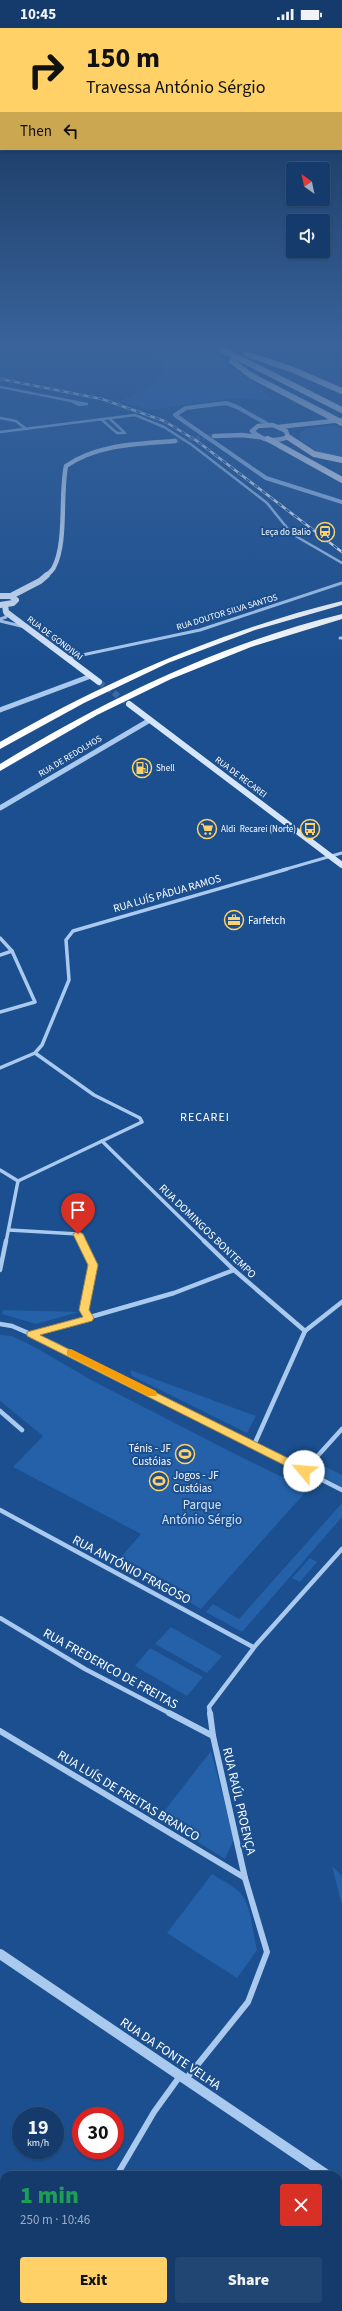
<!DOCTYPE html>
<meta charset="utf-8">
<style>
body{margin:0;font-family:"Source Sans 3",sans-serif;background:#214673;color:#f1f3f6;height:100vh;display:flex;flex-direction:column;font-size:15px;white-space:nowrap}
*{box-sizing:border-box;margin:0}
p{font-size:13px;color:#9dadc1}
.icon{flex:none;width:22px;height:22px;fill:none;stroke:currentColor;stroke-width:2;stroke-linecap:round;stroke-linejoin:round}
.map{position:relative;flex:1;overflow:hidden}
.side{position:absolute;left:0px;top:2143px;width:342px;height:140px;display:flex;flex-direction:column;background:#143b6b;border-radius:12px 12px 0 0;box-shadow:0 1px 3px #0004,0 0 0 1px #33557e}
.side>*{flex:none}
.top-card{position:absolute;left:0px;top:0px;width:342px;height:122px;box-shadow:0 1px 3px #0004,0 0 0 1px #33557e;background:#ffd166;color:#111;overflow:hidden}
.needle{width:26px;rotate:327deg}
.fabs{position:absolute;left:286px;top:134px;display:grid;gap:8px}
.fabs a{display:grid;place-items:center;width:44px;height:44px;border-radius:4px;background:#143b6b;box-shadow:0 1px 3px #0004,0 0 0 1px #33557e;font-size:20px}
.speed{position:absolute;left:12px;top:2079px;display:flex;gap:8px;font-size:20px;font-weight:700;text-align:center}
.speed>*{display:grid;place-content:center;width:52px;height:52px;border-radius:50%;background:#143b6b;box-shadow:0 1px 3px #0004,0 0 0 1px #33557e;line-height:1}
.speed small{font-size:10px;font-weight:400}
.speed .limit{border:6px solid #d22;background:#fff;color:#111}
.pin{position:absolute;display:grid;place-items:center;width:34px;height:34px;color:#fff;margin:-41px -17px;border-radius:50% 50% 50% 0;rotate:-45deg;box-shadow:0 0 4px #0007}
.pin .icon{rotate:45deg}
.me{position:absolute;width:44px;margin:-22px;rotate:297deg;stroke-linejoin:round;filter:drop-shadow(0 0 3px #0008)}
.turn{display:flex;align-items:center;gap:14px;height:84px;padding:0 20px;font-size:18px}
.turn .icon{width:52px;height:52px;stroke-width:2.5}
.turn b{display:block;font-size:28px;line-height:34px}
.then{display:flex;align-items:center;height:38px;padding:0 20px;background:#0003;gap:8px;font-size:15px}
.round{display:grid;place-items:center;flex:none;width:42px;height:42px;border-radius:4px;background:#214673}
.summary{display:flex;align-items:center;justify-content:space-between;height:68px;padding:0 20px}
h1{font-size:24px;font-weight:800;line-height:30px;color:#1e9e55}
.action{display:flex;gap:8px;margin-top:auto;padding:8px 20px}
.action a{flex:1;height:46px;border-radius:4px;background:#ffd166;color:#111;font-size:16px;font-weight:800;line-height:46px;text-align:center}
.action a+a{background:#214673;color:#f1f3f6}
.status{display:flex;justify-content:space-between;align-items:center;height:28px;padding:0 20px;background:#143b6b;direction:ltr}
.status svg{height:11px;fill:currentColor}
.map>svg:first-child{display:block}
</style>
<div class="status"><b>10:45</b><svg viewBox="0 0 49 12"><path d="M0 12V9h3v3zM5 12V6h3v6zM10 12V3h3v9zM15 12V0h3v12zM26 1h20v11H26zM47 4h2v5h-2z"/></svg></div>
<div class="map">
<svg width="342" height="2283" viewBox="0 0 342 2283">
<rect width="100%" height="100%" fill="#1b4f8f"/>
<g fill="#2461a8">
<path d="M154,315H195L218,328L274,372L229,371L148,382L120,373C135,366 157,358 165,342L155,323Z"/>
<path d="M334,397L342,401V430L320,425L301,412L300,405L308,400Z"/>
<path d="M3,1282L79,1284L36,1296L2,1286Z"/>
<path d="M0,1307L12,1308L33,1318L91,1352L239,1428L280,1448L295,1452L310,1459L201,1581L186,1572L191,1566L121,1529L141,1506L13,1439L43,1408L0,1373Z"/>
<path d="M130,1342L256,1388L247,1405L132,1348Z"/>
<path d="M322,1437L342,1447V1459L315,1445Z"/>
<path d="M342,1475V1489L242,1604L206,1584L213,1576L239,1591Z"/>
<path d="M310,1530L317,1534L300,1554L292,1550Z"/>
<path d="M171,1599L222,1628L207,1645L155,1616Z"/>
<path d="M150,1620L203,1649L187,1668L135,1638Z"/>
<path d="M211,1723L234,1811L225,1831L159,1790Z"/>
<path d="M332,1838L342,1848V1877Z"/>
<path d="M212,1846C222,1853 238,1859 244,1870C252,1884 253,1906 257,1922L237,1950L167,1905Z"/>
</g>
<g fill="none" stroke-linecap="round" stroke-linejoin="round">
<path stroke="#3d69a0" stroke-width="4.5" stroke-dasharray="4.5 2.5" stroke-linecap="butt" d="M175,413L214,408"/>
<path stroke="#3d69a0" stroke-width="6" stroke-dasharray="6 3" stroke-linecap="butt" d="M99,654L129,676"/>
<g stroke="#a9c9ee" stroke-width="2.5">
<path d="M0,359L87,376L79,377L71,373"/>
<path d="M0,390L16,393L26,401"/>
<path d="M101,391L117,405H125L109,390"/>
<path d="M0,404L135,387L164,399L192,417L267,475L292,506L342,535"/>
</g>
<g stroke="#a9c9ee" stroke-width="3">
<path d="M0,591L6,589V584"/>
<path d="M0,593L25,599"/>
<path d="M340,610H342"/>
<path d="M68,630L200,602L342,555"/>
<path d="M283,842L342,825"/>
</g>
<g stroke="#a9c9ee" stroke-width="3.5">
<path d="M0,910L12,923L35,974L0,984"/>
<path d="M0,927L12,923"/>
<path d="M0,1040L35,1025L42,1017L69,952L66,912L73,903L287,841"/>
<path d="M102,1113L205,1214"/>
<path d="M0,1142L18,1153L142,1094L140,1090L94,1067L35,1025"/>
<path d="M9,1202L78,1206L82,1214"/>
<path d="M6,1214L18,1153"/>
</g>
<g stroke="#a9c9ee" stroke-width="4.5">
<path d="M81,1213L93,1237L84,1282L89,1290"/>
<path d="M204,1213L234,1242L305,1303"/>
<path d="M0,1242L6,1213"/>
<path d="M0,1296L12,1298L54,1316L342,1462"/>
<path d="M31,1306L174,1265L234,1242"/>
<path d="M0,1383L22,1402"/>
<path d="M254,1417L305,1303L342,1274"/>
<path d="M304,1443L342,1401"/>
<path d="M0,1482L253,1619"/>
<path d="M0,1590L85,1641L171,1686"/>
<path d="M210,1686L209,1679L256,1617L342,1521"/>
</g>
<g stroke="#a9c9ee" stroke-width="6">
<path d="M169,1685L213,1708"/>
<path d="M0,1703L245,1850"/>
<path d="M186,2051L248,1974L267,1924L245,1850L213,1708L210,1685"/>
<path d="M117,2147L154,2084L180,2048"/>
</g>
<path stroke="#a9c9ee" stroke-width="4" d="M269,397L237,379L226,375L186,380L175,387L266,450L342,474"/>
<g stroke="#a9c9ee" stroke-width="5">
<path d="M0,682L91,648"/>
<path d="M0,780L150,692"/>
</g>
<g stroke="#a9c9ee" stroke-width="10">
<path d="M0,1926L327,2147"/>
<path d="M338,2154L342,2157"/>
<path d="M0,2252L4,2257"/>
<path d="M25,2279L29,2283"/>
</g>
<g stroke="#d6e6fa" stroke-width="4.5">
<path d="M273,397L286,403L288,409C275,414 262,413 252,403L258,398Z"/>
<path d="M278,399L342,392"/>
<path d="M214,408L242,407L259,409"/>
<path d="M46,548C49,545 53,542 54,539C67,514 60,467 66,438C98,416 138,416 175,413"/>
</g>
<g stroke="#d6e6fa" stroke-width="6">
<path d="M0,568H11L16,572L13,575L0,577"/>
<path d="M11,568L40,553L47,547"/>
<path d="M5,577L6,584L99,654"/>
<path d="M129,676L342,837"/>
</g>
<g stroke="#f8faff" stroke-width="6">
<path d="M209,315L342,382"/>
<path d="M246,326L291,341L342,363"/>
<path d="M232,333L250,347L329,388"/>
<path d="M288,409L314,426L342,432"/>
<path d="M268,411L342,452"/>
</g>
<g fill="#fff" fill-rule="evenodd">
<path d="M342,573V577L255,602L168,635L84,675L0,721V714C108,652 220,603 342,573Z"/>
<path d="M342,586V591L251,619L171,651L97,687L0,743V736C107,671 220,616 342,586Z"/>
</g>
<defs>
<path id="rail" d="M0,351L102,371L164,393L197,413L342,524"/>
</defs>
<use href="#rail" stroke="#fff" stroke-width="2.5"/>
<use href="#rail" stroke="#1b4f8f" stroke-width="1.5" stroke-dasharray="5" stroke-linecap="butt"/>
<path stroke="#f8faff" stroke-width="6" d="M329,388L342,395"/>
</g>
<linearGradient id="sky" x2="0" y2="1"><stop stop-color="#0f2b4f"/><stop offset="0.5" stop-color="#39639b"/><stop offset="1" stop-color="#39639b" stop-opacity="0"/></linearGradient>
<rect width="342" height="635" fill="url(#sky)"/>
<path fill="#ffd166" stroke="#a68842" d="M78,1203L83,1206L98,1237L89,1282L94,1290L92,1293L40,1307L308,1440V1445H300L27,1308V1304L83,1289L79,1282L88,1237L73,1206Z"/>
<path fill="#f59e0b" d="M71,1321L156,1363L157,1366L156,1368H148L67,1327V1322Z"/>
<defs>
<symbol id="station-ring" viewBox="-11 -11 22 22"><circle r="9.5" fill="#1b4f8f" stroke="#ffd166" stroke-width="1.5"/><path d="M-3-6H3Q5-6 5-4V2Q5 4 3 4L4.5 6H3L1.5 4h-3L-3 6H-4.5L-3 4Q-5 4-5 2V-4Q-5-6-3-6ZM-3.5-4v3h7v-3ZM-3.5 1v1.5H-2V1ZM2 1v1.5H3.5V1Z" fill="#ffd166"/></symbol>
<symbol id="fuel-ring" viewBox="-11 -11 22 22"><circle r="9.5" fill="#1b4f8f" stroke="#ffd166" stroke-width="1.5"/><path d="M-5.5-6h7V0h2V4h1.3V-2.5L3-4.5l.8-.8L6-3V5H2.5V1h-1V6h-7ZM-4.2-4.7v3.2H.2V-4.7Z" fill="#ffd166"/></symbol>
<symbol id="supermarket-ring" viewBox="-11 -11 22 22"><circle r="9.5" fill="#1b4f8f" stroke="#ffd166" stroke-width="1.5"/><path d="M-6-5.5h2.5l.6 2H6L4.5 2H-2.5L-4.4-4H-6ZM-1.5 3.2a1.3 1.3 0 1 0 .1 0ZM3 3.2a1.3 1.3 0 1 0 .1 0Z" fill="#ffd166"/></symbol>
<symbol id="bus-ring" viewBox="-11 -11 22 22"><circle r="9.5" fill="#1b4f8f" stroke="#ffd166" stroke-width="1.5"/><path d="M-5-6H5V4H4V6H2V4H-2V6H-4V4H-5ZM-3.5-4V0h7V-4ZM-3.5 1.2v1.5H-2V1.2ZM2 1.2v1.5H3.5V1.2Z" fill="#ffd166"/></symbol>
<symbol id="office-ring" viewBox="-11 -11 22 22"><circle r="9.5" fill="#1b4f8f" stroke="#ffd166" stroke-width="1.5"/><path d="M-6-3h4V-5.5h4V-3h4V5H-6ZM-1-4.5V-3h2v-1.5ZM-6 0V1H6V0Z" fill="#ffd166"/></symbol>
<symbol id="stadium-ring" viewBox="-11 -11 22 22"><circle r="9.5" fill="#1b4f8f" stroke="#ffd166" stroke-width="1.5"/><path d="M0-5a6.5 5 0 1 0 0 10a6.5 5 0 1 0 0-10ZM-3.5-1.8h7v3.6h-7Z" fill="#ffd166"/></symbol>
</defs>
<g fill-rule="evenodd">
<use href="#station-ring" x="314" y="493" width="22" height="22"/>
<use href="#fuel-ring" x="131" y="729" width="22" height="22"/>
<use href="#supermarket-ring" x="196" y="790" width="22" height="22"/>
<use href="#bus-ring" x="299" y="790" width="22" height="22"/>
<use href="#office-ring" x="223" y="881" width="22" height="22"/>
<use href="#stadium-ring" x="174" y="1415" width="22" height="22"/>
<use href="#stadium-ring" x="148" y="1442" width="22" height="22"/>
</g>
<g text-anchor="middle" stroke-width="4" stroke-linejoin="round" paint-order="stroke">
<g font-size="9" fill="#fff" stroke="#1b4f8f" text-anchor="end">
<text x="311" y="507">Leça do Balio</text>
<text x="156" y="743" text-anchor="start">Shell</text>
<text x="221" y="804" text-anchor="start">Aldi</text>
<text x="296" y="804">Recarei (Norte)</text>
</g>
<g font-size="9" fill="#fff" stroke="#1b4f8f">
<text transform="translate(227 584) rotate(-17)" y="3">RUA DOUTOR SILVA SANTOS</text>
<text transform="translate(55 610) rotate(37)" y="3">RUA DE GONDIVAI</text>
<text transform="translate(70 728) rotate(-31)" y="3">RUA DE REDOLHOS</text>
<text transform="translate(241 749) rotate(37)" y="3">RUA DE RECAREI</text>
</g>
<g font-size="11" fill="#fff" stroke="#1b4f8f">
<text transform="translate(167 865) rotate(-16)" y="4">RUA LUÍS PÁDUA RAMOS</text>
<text transform="translate(208 1203) rotate(44)" y="4">RUA DOMINGOS BONTEMPO</text>
</g>
<g font-size="11" fill="#fff" stroke="#1b4f8f" text-anchor="start">
<text x="248" y="896">Farfetch</text>
<text x="171" y="1424" text-anchor="end">Ténis - JF<tspan x="171" dy="13">Custóias</tspan></text>
<text x="173" y="1451">Jogos - JF<tspan x="173" dy="13">Custóias</tspan></text>
</g>
<g font-size="12" letter-spacing="1" fill="#fff" stroke="#1b4f8f">
<text x="205" y="1093">RECAREI</text>
</g>
<g font-size="13" fill="#cfe3fa" stroke="#1b4f8f">
<text x="202" y="1481">Parque<tspan x="202" dy="15">António Sérgio</tspan></text>
</g>
<g font-size="13" fill="#fff" stroke="#1b4f8f">
<text transform="translate(132 1541) rotate(28)" y="5">RUA ANTÓNIO FRAGOSO</text>
<text transform="translate(111 1640) rotate(29)" y="5">RUA FREDERICO DE FREITAS</text>
<text transform="translate(129 1767) rotate(31)" y="5">RUA LUÍS DE FREITAS BRANCO</text>
<text transform="translate(240 1773) rotate(77)" y="5">RUA RAÚL PROENÇA</text>
<text transform="translate(171 2025) rotate(34)" y="5">RUA DA FONTE VELHA</text>
</g>
</g>
</svg>
<div class="fabs">
<a><svg class="needle" viewBox="-14 -14 28 28"><path d="M0-13l5 13h-10z" fill="#e53935"/><path d="M0 13l5-13h-10z" fill="#9dadc1"/></svg></a>
<a><svg class="icon" aria-label="sound" viewBox="0 0 24 24"><path d="M4 9h4l5-4v14l-5-4H4zM17 9q2 3 0 6"/></svg></a>
</div>
<div class="speed"><div>19<small>km/h</small></div><div class="limit">30</div></div>
<div class="pin" style="left:78px;top:1206px;background:#d93025"><svg class="icon" aria-label="arrive" viewBox="0 0 24 24"><path d="M6 21V4h12l-3 4 3 4H6"/></svg></div>
<svg class="me" style="left:304px;top:1443px" viewBox="-20 -20 40 40"><circle r="19" fill="#fff"/><path d="M0-13L10 11 0 6-10 11z" fill="#ffd166"/></svg>
<div class="top-card">
<div class="turn"><svg class="icon" aria-label="right" viewBox="0 0 24 24"><path d="M7 20v-9h11M14 6l5 5-5 5"/></svg><div><b>150 m</b>Travessa António Sérgio</div></div>
<div class="then">Then<svg class="icon" aria-label="left" viewBox="0 0 24 24"><path d="M17 20v-9H6M10 6l-5 5 5 5"/></svg></div>
</div>
<section class="side">
<div class="summary"><div><h1>1 min</h1><p>250 m · 10:46</p></div><a class="round" style="background:#d93025;color:#fff"><svg class="icon" aria-label="close" viewBox="0 0 24 24"><path d="M6 6l12 12M18 6L6 18"/></svg></a></div>
<div class="action"><a>Exit</a><a>Share</a></div>
</section>
</div>
